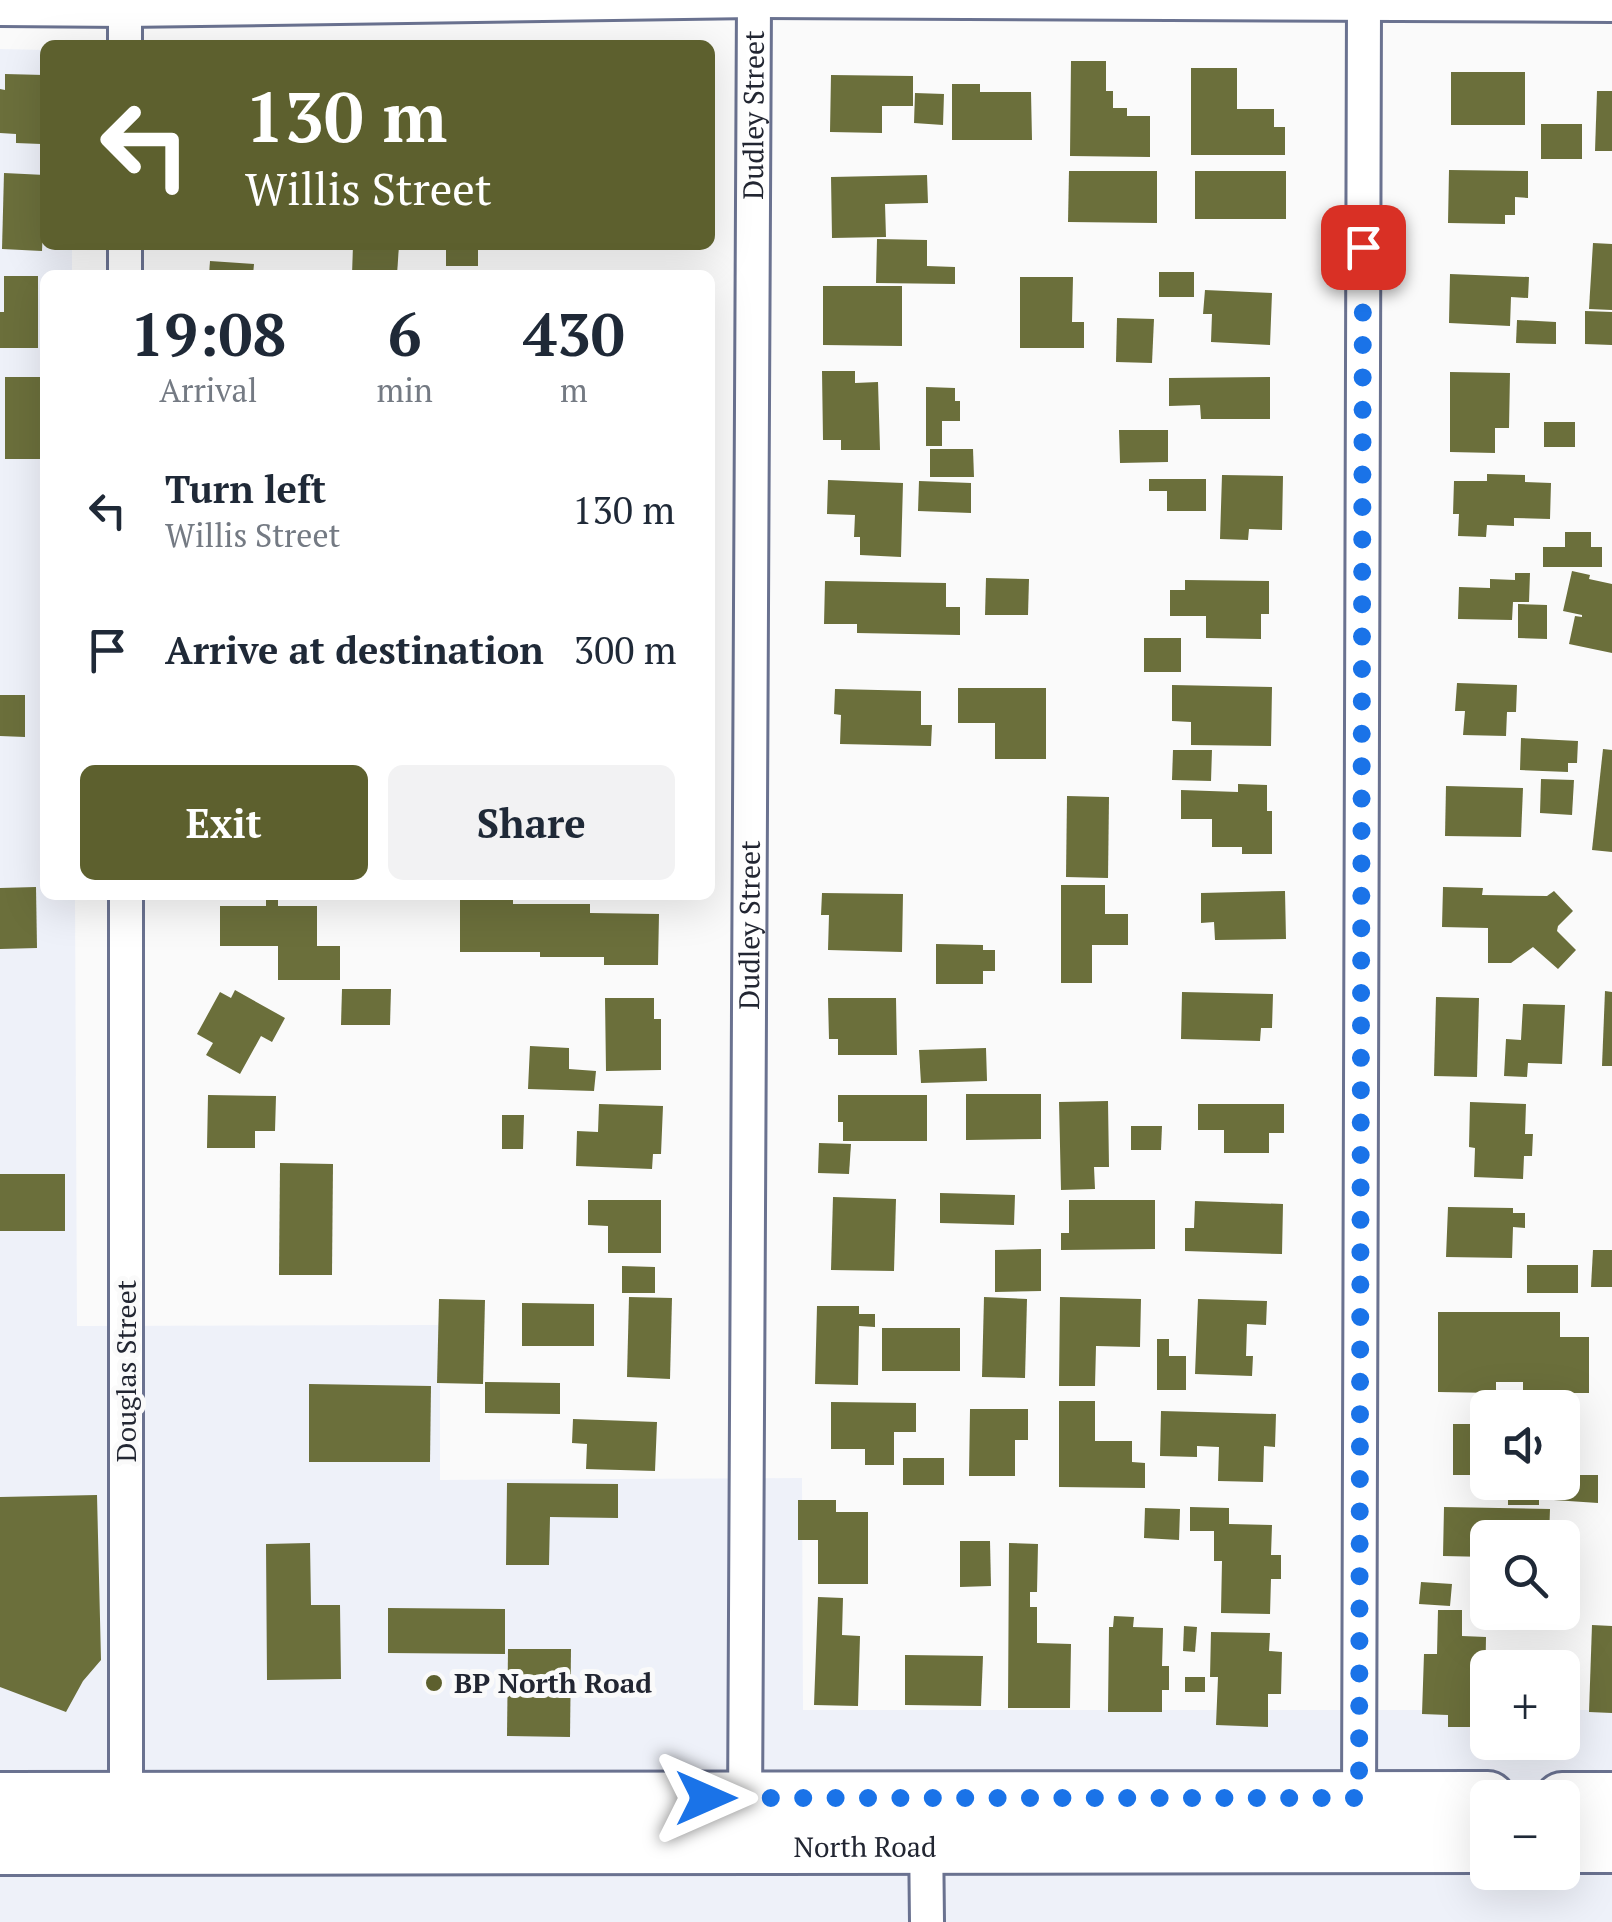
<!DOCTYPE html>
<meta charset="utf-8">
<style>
body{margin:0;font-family:"PT Serif",serif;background:#f2f2f3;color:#1f2937;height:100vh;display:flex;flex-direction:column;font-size:38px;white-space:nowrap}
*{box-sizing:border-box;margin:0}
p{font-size:32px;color:#747a83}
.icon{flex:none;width:55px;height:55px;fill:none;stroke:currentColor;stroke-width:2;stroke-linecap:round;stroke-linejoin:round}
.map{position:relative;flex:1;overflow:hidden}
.details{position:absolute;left:40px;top:270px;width:675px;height:630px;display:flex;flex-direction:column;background:#fff;border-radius:15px;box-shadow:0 10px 40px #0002}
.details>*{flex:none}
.top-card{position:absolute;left:40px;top:40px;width:675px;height:210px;border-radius:15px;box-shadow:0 10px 40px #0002;background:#5d602e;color:#fff;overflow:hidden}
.controls{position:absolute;left:1470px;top:1390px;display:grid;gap:20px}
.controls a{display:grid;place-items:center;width:110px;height:110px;border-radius:15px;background:#fff;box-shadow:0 10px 40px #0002;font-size:50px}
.pin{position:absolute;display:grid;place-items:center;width:85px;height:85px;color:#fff;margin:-42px;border-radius:20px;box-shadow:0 5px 15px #0006}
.me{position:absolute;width:110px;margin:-55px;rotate:90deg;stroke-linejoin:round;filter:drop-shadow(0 0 8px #0008)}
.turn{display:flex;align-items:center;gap:35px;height:210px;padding:0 40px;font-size:45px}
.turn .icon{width:130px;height:130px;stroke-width:2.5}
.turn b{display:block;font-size:70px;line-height:85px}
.eta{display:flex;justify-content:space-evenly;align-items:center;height:170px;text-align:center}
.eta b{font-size:60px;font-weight:600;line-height:70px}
.action{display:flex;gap:20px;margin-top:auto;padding:20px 40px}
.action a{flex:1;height:115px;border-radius:15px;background:#5d602e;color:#fff;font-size:40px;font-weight:600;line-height:115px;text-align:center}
.action a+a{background:#f2f2f3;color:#1f2937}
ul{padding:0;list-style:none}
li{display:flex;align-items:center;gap:30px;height:140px;padding:0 40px}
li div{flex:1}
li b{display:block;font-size:38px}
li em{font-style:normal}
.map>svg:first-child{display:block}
</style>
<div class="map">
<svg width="1612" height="1922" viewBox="0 0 1612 1922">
<rect width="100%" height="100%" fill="#fafafa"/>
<path fill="#eef1f9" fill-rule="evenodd" d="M0,49L45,50V245H72V275H45V895H75L77,1326L440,1325V1480L802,1478L803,1710H1487L1488,1742H1562L1563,1710H1612V1922H0ZM1488,1798H1562V1872H1488Z"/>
<g fill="#6b6f3b">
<path d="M1071,61H1106V91H1113V108H1127V116H1150V157L1070,156Z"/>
<path d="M1191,68H1237V109H1274V127H1285V155H1191Z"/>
<rect x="1451" y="72" width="74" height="53"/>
<path d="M5,74L44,75L41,144L16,143V134L0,133V89L5,90Z"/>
<path d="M831,75L913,76V106H882V133L830,132Z"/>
<path d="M952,84H980V92H1031L1032,140H952Z"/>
<path d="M1597,91H1612V151H1595Z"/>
<path d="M915,93L944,94L943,125L914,123Z"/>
<rect x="1541" y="124" width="41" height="35"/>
<path d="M1449,170L1528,171V198L1515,197V215H1505V224L1448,223Z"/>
<path d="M1069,171H1157V223L1068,222Z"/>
<rect x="1195" y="171" width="91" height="48"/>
<path d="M4,173L45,175L42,251L2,249Z"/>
<path d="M927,175L928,203L885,204L886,237L832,238L831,177Z"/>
<path d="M877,239L927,240V266L955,267V284L876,283Z"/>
<path d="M1593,243L1612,244V310L1589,309Z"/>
<path d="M353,245H399L397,275H352Z"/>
<rect x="446" y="245" width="32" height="21"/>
<path d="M210,261L254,264L253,275H209Z"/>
<rect x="1159" y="272" width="35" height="25"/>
<path d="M1450,274L1529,277L1528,298L1511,297L1510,326L1449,323Z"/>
<path d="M4,276H38V348H0V312H4Z"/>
<path d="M1020,277H1073L1072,322H1084V348H1020Z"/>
<path d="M823,286H902V346L823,345Z"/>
<path d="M1205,290L1272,293L1270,345L1211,342L1212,314H1203Z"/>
<path d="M1585,311L1612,312V345L1585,344Z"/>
<path d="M1117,318L1154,319L1152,363L1116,362Z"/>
<path d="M1517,320L1556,322V344L1516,343Z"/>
<path d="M822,371H855V383L878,382L880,450H841V440H823Z"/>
<path d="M1450,372L1510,373L1509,428H1495V453L1450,452Z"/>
<rect x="5" y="377" width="40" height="82"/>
<path d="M1270,377V419H1201L1200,405L1169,406V378Z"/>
<path d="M926,387L955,388V401H960V421H942V446H926Z"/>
<rect x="1544" y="422" width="31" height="25"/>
<path d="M1119,430H1168V462L1120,463Z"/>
<path d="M930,449H973L974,477H930Z"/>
<path d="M1487,474L1525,475V482L1551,483L1550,519L1514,518V526L1487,525L1486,537L1458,536L1459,514H1453L1454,481H1487Z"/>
<path d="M1222,475L1283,476L1282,530L1249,529L1248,540L1220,539Z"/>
<path d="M1149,479H1206V511H1167V491H1149Z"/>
<path d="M828,480L903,483L901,557L860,555V537H854L855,515L827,514Z"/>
<path d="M919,481L971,483V513L918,511Z"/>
<path d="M1565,532H1591V547H1602V567H1543V547H1565Z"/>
<path d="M1572,571L1590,575L1589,579L1612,584V653L1569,644L1575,616L1582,617V615L1563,611Z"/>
<path d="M1515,573H1530L1529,602H1513L1512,620L1458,619L1459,587L1490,588V579L1515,580Z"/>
<path d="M986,578L1029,579L1028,615H985Z"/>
<path d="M1185,580L1269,581V614H1261V639L1206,638V616H1170V590H1185Z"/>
<path d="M825,581L946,583V607H960V635L857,633V624H824Z"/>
<path d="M1518,604L1547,605V639L1518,638Z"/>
<rect x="1144" y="638" width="37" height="34"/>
<path d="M1457,683L1517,685L1516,712H1507L1506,736L1463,735L1465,711H1455Z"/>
<path d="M1172,685L1272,687L1271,746L1191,745V722L1172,721Z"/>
<path d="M958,688H1046V759H995V723H958Z"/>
<path d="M835,689L921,691V725H932L931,746L840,744L841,715L834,714Z"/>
<path d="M0,695H25V737L0,736Z"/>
<path d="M1521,738L1578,741L1577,763H1568V772L1520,770Z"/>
<path d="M1603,749L1612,750V852L1592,850Z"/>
<path d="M1173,750H1212L1211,781L1172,780Z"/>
<path d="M1541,779L1574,780L1572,815L1540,813Z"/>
<path d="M1238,784L1267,785V811H1272V854H1242V847H1212V819H1181V790L1238,792Z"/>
<path d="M1446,786L1523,788L1521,837L1445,836Z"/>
<path d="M1067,796L1109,797L1108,878L1066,877Z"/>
<path d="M1061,885H1105V914H1128V945H1092V983H1061Z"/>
<path d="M36,887L37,948L0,949V888Z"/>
<path d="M1443,887L1483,888L1482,895L1547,896L1554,891L1573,911L1558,926L1557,931L1576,950L1558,969L1533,947L1511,963H1488V928L1442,927Z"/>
<path d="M1285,891L1286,939L1215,940L1214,922L1201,923V893Z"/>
<path d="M822,893L903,894L902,952L828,950L829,915H821Z"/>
<path d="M460,895L513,896V904H590V913L659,914L658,965H604V957H540V952H460Z"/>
<path d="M266,898H278V906H317V946H340V980H278V946H220V906H266Z"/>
<path d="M936,944L983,945V950H995V971H983V984H936Z"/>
<path d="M342,989H391L390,1025H341Z"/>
<path d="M235,990L285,1018L272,1042L261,1036L240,1074L206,1055L213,1043L197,1034L220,992L231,998Z"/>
<path d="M1605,991L1612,992V1066H1602Z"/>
<path d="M1182,992L1273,994L1272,1028H1261L1260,1041L1181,1039Z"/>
<path d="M1436,997L1479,998L1477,1077L1434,1076Z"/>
<path d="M605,998H654V1019H661V1070L606,1071Z"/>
<path d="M828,998H896L897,1055H838V1039H829Z"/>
<path d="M1523,1004L1565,1005L1562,1064L1528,1063L1527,1077L1504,1076L1506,1039L1521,1040Z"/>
<path d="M530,1046L569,1048V1069L596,1071L594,1091L528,1089Z"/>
<path d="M986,1048L987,1081L921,1083L919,1050Z"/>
<path d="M966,1094H1041V1139L966,1140Z"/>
<path d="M208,1095L276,1096L275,1131H255V1148H207Z"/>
<path d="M838,1095H927V1141H843V1122H838Z"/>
<path d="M1108,1101L1109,1167H1094L1095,1189L1061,1190L1059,1102Z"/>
<path d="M1470,1102L1526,1104L1525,1134H1533L1532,1156H1524L1523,1179L1474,1177L1475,1148L1469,1147Z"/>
<path d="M599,1104L663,1106L661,1154H653L652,1169L576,1166L577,1131L598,1132Z"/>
<path d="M1198,1104H1284V1133H1269V1153H1224V1130H1198Z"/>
<path d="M502,1115H524L523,1149H502Z"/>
<path d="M1131,1126H1162L1161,1150H1131Z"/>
<path d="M819,1143L851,1144L849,1174L818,1173Z"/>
<path d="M280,1163L333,1164L332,1275H279Z"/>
<rect x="0" y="1174" width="65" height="57"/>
<path d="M940,1193L1015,1195L1014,1225L940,1223Z"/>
<path d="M833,1197L896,1199L894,1271L831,1270Z"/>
<path d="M588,1200H661V1253H608V1226L588,1225Z"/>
<path d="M1069,1200H1155V1249L1061,1250V1233H1069Z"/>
<path d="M1195,1201L1283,1204L1282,1254L1185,1251V1228H1194Z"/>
<path d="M1448,1207L1513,1208V1213H1525V1228L1513,1227L1512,1258L1446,1257Z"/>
<path d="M1041,1249V1291L995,1292V1250Z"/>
<path d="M1593,1250H1612V1287H1591Z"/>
<rect x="1527" y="1265" width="51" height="28"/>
<path d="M622,1266L655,1267V1293H622Z"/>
<path d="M629,1297L672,1298L670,1379L627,1377Z"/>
<path d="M984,1297L1027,1299L1025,1378L982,1377Z"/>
<path d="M1060,1297L1141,1299L1140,1347L1096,1346L1095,1386H1059Z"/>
<path d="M439,1299L485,1300L483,1384L437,1383Z"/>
<path d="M1198,1299L1267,1301L1266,1325L1247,1324L1246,1356H1253L1252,1376L1195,1374Z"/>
<path d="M522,1303L594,1304V1346H522Z"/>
<path d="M817,1306H859V1314H875V1327L859,1326L858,1385L815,1384Z"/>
<path d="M1438,1312H1560V1337H1589V1393H1523V1382H1496V1393L1438,1392Z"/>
<rect x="882" y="1328" width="78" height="43"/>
<path d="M1157,1339H1169V1356H1186V1390H1157Z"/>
<path d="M485,1382L560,1383V1414L485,1413Z"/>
<path d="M309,1384L431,1386L430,1462H309Z"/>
<path d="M1059,1401H1095V1441H1132V1462L1145,1463V1488L1059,1487Z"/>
<path d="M831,1402L916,1403V1432H894V1465H865V1449H831Z"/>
<path d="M970,1409H1028V1440H1015V1476H969Z"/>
<path d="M1161,1411L1276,1414L1275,1447L1264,1446L1263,1482L1218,1481L1219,1447L1197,1446V1457L1160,1456Z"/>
<path d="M573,1419L657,1422L655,1471L586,1469L587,1444L572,1443Z"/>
<rect x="1453" y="1424" width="35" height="51"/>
<rect x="903" y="1458" width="41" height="27"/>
<path d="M1565,1475H1598V1503L1539,1499V1505H1508V1482H1562Z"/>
<path d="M507,1483L618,1484V1518L550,1517L549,1565H506Z"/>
<path d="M97,1495L101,1660L83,1681L66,1712L0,1687V1497Z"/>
<path d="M798,1500H836V1512H868V1584H818V1540H798Z"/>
<path d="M1190,1507L1229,1508V1524L1272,1525L1271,1555H1281V1579H1271L1270,1614L1221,1613L1222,1561H1214V1531H1190Z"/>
<path d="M1444,1507L1550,1509L1549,1538H1488V1557L1443,1556Z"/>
<path d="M1145,1508L1180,1509L1179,1540L1144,1538Z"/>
<path d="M960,1541H990L991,1586L960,1587Z"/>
<path d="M310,1543L311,1605H340L341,1679L267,1680L266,1544Z"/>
<path d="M1009,1543L1038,1544L1037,1592H1030V1607H1037V1643L1071,1644L1070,1708H1008Z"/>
<path d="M1421,1582L1452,1584L1450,1606L1419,1604Z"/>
<path d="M818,1597L843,1598L842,1635L860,1636L858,1706L814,1705Z"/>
<path d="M388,1608L505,1609V1654L388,1653Z"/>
<path d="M1438,1610H1462V1636L1486,1637L1485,1694H1480L1479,1727H1448V1715L1422,1714L1424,1654H1437Z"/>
<path d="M1114,1616L1134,1617L1133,1627L1163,1628L1162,1666H1169V1690H1162V1712H1108L1109,1627H1113Z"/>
<path d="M1592,1625L1612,1626V1713L1589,1712Z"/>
<path d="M1184,1626L1197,1627L1195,1652L1183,1651Z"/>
<path d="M1211,1632L1270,1633L1269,1651L1282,1652L1281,1694H1268V1727L1216,1725L1218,1677H1210Z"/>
<path d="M508,1649H571L570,1737L507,1736Z"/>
<path d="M905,1655L983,1656L981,1706L905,1705Z"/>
<rect x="1185" y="1677" width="20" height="15"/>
</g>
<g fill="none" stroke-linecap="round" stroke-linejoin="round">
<defs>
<g id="street">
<path d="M0,9L125,10L754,1L1612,5"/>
<path d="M125,10V45"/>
<path d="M125,245V275"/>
<path d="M126,895V1815"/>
<path d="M1359,1815L1364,4"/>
<path id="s1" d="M745,1817L754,1"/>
<path d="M926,1832L927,1922"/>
</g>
<g id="primary">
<path d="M0,1799L1488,1798"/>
<path d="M1562,1799H1612"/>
<path d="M1562,1846H1612"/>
<path id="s2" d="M0,1848L1488,1846"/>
</g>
</defs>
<use href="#street" stroke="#6a7290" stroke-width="38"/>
<use href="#primary" stroke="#6a7290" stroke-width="58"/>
<use href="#street" stroke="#fff" stroke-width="32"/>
<use href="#primary" stroke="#fff" stroke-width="52"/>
</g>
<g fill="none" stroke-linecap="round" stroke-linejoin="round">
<path stroke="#1a73e8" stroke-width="18" stroke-dasharray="0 32.4" d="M706,1798H1359L1363,247"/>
</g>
<circle fill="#5d602e" stroke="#fafafa" stroke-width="4" cx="434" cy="1683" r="10"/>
<g text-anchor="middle" stroke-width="10" stroke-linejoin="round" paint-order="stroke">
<g font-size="28" fill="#222632" stroke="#fafafa">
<text dy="10" stroke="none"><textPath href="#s1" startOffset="1702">Dudley Street</textPath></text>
<text dy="10" stroke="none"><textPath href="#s1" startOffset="892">Dudley Street</textPath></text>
<text transform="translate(126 1371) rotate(-90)" y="10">Douglas Street</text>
<text dy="10" stroke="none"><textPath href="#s2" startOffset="865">North Road</textPath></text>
</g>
<g font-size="28" font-weight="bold" fill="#222632" stroke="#fafafa" text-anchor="start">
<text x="454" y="1693">BP North Road</text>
</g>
</g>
</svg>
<div class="controls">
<a><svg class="icon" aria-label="sound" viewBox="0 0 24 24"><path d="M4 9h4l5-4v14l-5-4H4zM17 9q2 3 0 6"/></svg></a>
<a><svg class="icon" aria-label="search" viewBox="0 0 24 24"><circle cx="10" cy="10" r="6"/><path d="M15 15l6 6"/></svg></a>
<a>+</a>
<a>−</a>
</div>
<div class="pin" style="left:1363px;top:247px;background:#d93025"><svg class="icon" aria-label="arrive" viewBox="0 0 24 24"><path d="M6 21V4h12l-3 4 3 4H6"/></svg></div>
<svg class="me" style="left:706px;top:1798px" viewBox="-20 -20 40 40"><path d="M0-17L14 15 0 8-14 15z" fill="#1a73e8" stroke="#fff" stroke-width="4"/></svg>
<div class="top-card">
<div class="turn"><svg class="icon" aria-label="left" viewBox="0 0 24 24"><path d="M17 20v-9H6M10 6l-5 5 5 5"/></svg><div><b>130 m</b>Willis Street</div></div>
</div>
<section class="details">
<div class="eta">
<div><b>19:08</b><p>Arrival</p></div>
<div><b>6</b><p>min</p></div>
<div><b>430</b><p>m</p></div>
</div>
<ul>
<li><svg class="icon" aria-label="left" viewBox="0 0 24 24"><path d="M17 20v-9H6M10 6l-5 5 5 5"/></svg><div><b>Turn left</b><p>Willis Street</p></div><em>130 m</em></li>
<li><svg class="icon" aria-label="arrive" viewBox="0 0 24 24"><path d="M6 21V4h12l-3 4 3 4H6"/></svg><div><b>Arrive at destination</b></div><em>300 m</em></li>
</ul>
<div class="action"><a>Exit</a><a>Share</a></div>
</section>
</div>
